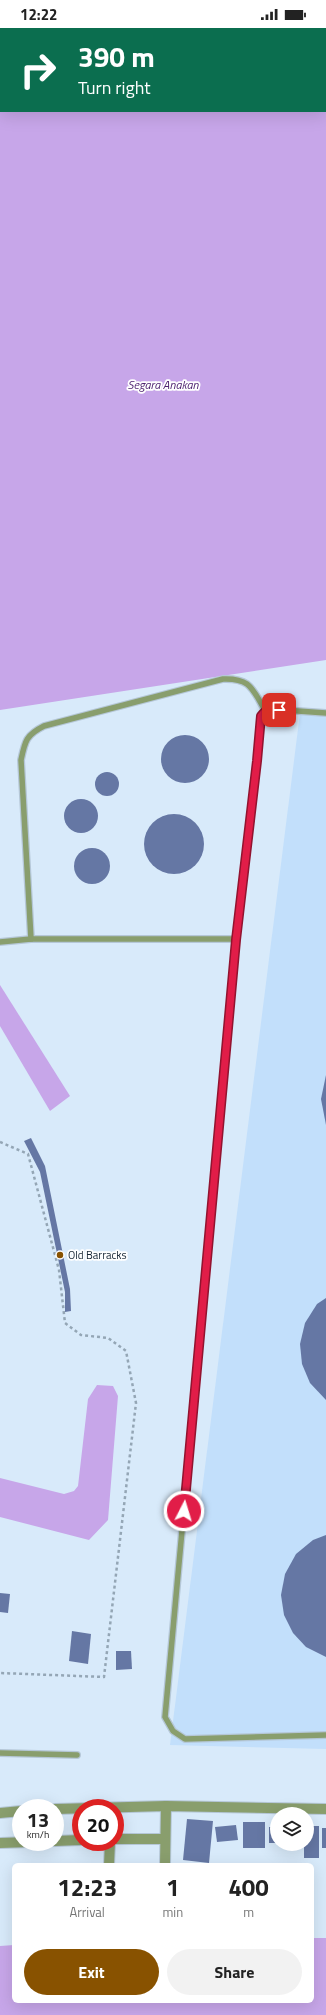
<!DOCTYPE html>
<style>
body{margin:0;font-family:"Titillium Web",sans-serif;background:#f2f2f2;color:#222;height:100vh;display:flex;flex-direction:column;font-size:15px;white-space:nowrap}
*{box-sizing:border-box;margin:0}
p{font-size:13px;color:#767676}
.icon{flex:none;width:22px;height:22px;fill:none;stroke:currentColor;stroke-width:2;stroke-linecap:round;stroke-linejoin:round}
.map{position:relative;flex:1;overflow:hidden}
.sheet{position:absolute;left:12px;top:1835px;width:302px;height:140px;display:flex;flex-direction:column;background:#fff;border-radius:6px;box-shadow:0 4px 16px #0002}
.sheet>*{flex:none}
.banner{position:absolute;left:0px;top:0px;width:326px;height:84px;box-shadow:0 4px 16px #0002;background:#0b6e4f;color:#fff;overflow:hidden}
.buttons{position:absolute;left:270px;top:1779px;display:grid;gap:8px}
.buttons a{display:grid;place-items:center;width:44px;height:44px;border-radius:50%;background:#fff;box-shadow:0 4px 16px #0002;font-size:20px}
.speed{position:absolute;left:12px;top:1771px;display:flex;gap:8px;font-size:20px;font-weight:700;text-align:center}
.speed>*{display:grid;place-content:center;width:52px;height:52px;border-radius:50%;background:#fff;box-shadow:0 4px 16px #0002;line-height:1}
.speed small{font-size:10px;font-weight:400}
.speed .limit{border:6px solid #d22;background:#fff;color:#111}
.pin{position:absolute;display:grid;place-items:center;width:34px;height:34px;color:#fff;margin:-17px;border-radius:8px;box-shadow:0 2px 6px #0006}
.me{position:absolute;width:44px;margin:-22px;rotate:5deg;stroke-linejoin:round;filter:drop-shadow(0 0 3px #0008)}
.turn{display:flex;align-items:center;gap:14px;height:84px;padding:0 12px;font-size:18px}
.turn .icon{width:52px;height:52px;stroke-width:2.5}
.turn b{display:block;font-size:28px;line-height:34px}
.eta{display:flex;justify-content:space-evenly;align-items:center;height:68px;text-align:center}
.eta b{font-size:24px;font-weight:700;line-height:28px}
.cta{display:flex;gap:8px;margin-top:auto;padding:8px 12px}
.cta a{flex:1;height:46px;border-radius:24px;background:#885200;color:#fff;font-size:16px;font-weight:700;line-height:46px;text-align:center}
.cta a+a{background:#f2f2f2;color:#222}
.status{display:flex;justify-content:space-between;align-items:center;height:28px;padding:0 20px;background:#fff;direction:ltr}
.status svg{height:11px;fill:currentColor}
.map>svg:first-child{display:block}
</style>
<div class="status"><b>12:22</b><svg viewBox="0 0 49 12"><path d="M0 12V9h3v3zM5 12V6h3v6zM10 12V3h3v9zM15 12V0h3v12zM26 1h20v11H26zM47 4h2v5h-2z"/></svg></div>
<div class="map">
<svg width="326" height="1987" viewBox="0 0 326 1987">
<rect width="100%" height="100%" fill="#d8eafa"/>
<path fill="#c2dffb" d="M300,685L326,687V1721L170,1717Z"/>
<g fill="#c7a6e9" fill-rule="evenodd">
<path d="M0,0H326V632L0,682ZM1,1H325V83H1Z"/>
<path d="M0,957L70,1068L50,1083L0,998Z"/>
<path d="M97,1357L113,1358L118,1368L108,1492L89,1512L0,1489V1450L64,1466L74,1463L78,1458L88,1371Z"/>
<path d="M312,1910H326V1987H0V1918L14,1917V1973H312Z"/>
</g>
<g fill="#6577a4">
<circle cx="185" cy="731" r="24"/>
<circle cx="107" cy="756" r="12"/>
<circle cx="81" cy="788" r="17"/>
<circle cx="174" cy="816" r="30"/>
<circle cx="92" cy="838" r="18"/>
<path d="M326,1047V1097L321,1071Z"/>
<path d="M31,1110L45,1138L70,1261L71,1283L65,1284V1264L40,1144L24,1113Z"/>
<path d="M326,1270V1372L310,1355L302,1336L300,1316L305,1295L317,1276Z"/>
<path d="M326,1507V1629L306,1619L293,1605L284,1587L281,1567L285,1546L296,1526L313,1512Z"/>
<path d="M0,1565L10,1566L8,1585L0,1584Z"/>
<path d="M72,1603L91,1606L88,1636L69,1633Z"/>
<path d="M116,1623H131L132,1641L116,1642Z"/>
<path d="M187,1791L213,1793L209,1835L183,1832Z"/>
<rect x="243" y="1794" width="22" height="26"/>
<path d="M236,1797L238,1812L217,1814L215,1799Z"/>
<path d="M307,1798H319V1830H304V1816H307Z"/>
<rect x="269" y="1799" width="8" height="16"/>
<rect x="322" y="1800" width="4" height="20"/>
</g>
<g fill="none" stroke-linecap="round" stroke-linejoin="round">
<defs>
<g id="service">
<path d="M326,685L270,681L261,688L257,733L236,911L165,1689L173,1703L185,1711L326,1707"/>
<path d="M31,911L21,732C25,713 26,707 44,698L223,651C251,650 252,661 265,682"/>
<path d="M0,914L31,911H236"/>
<path d="M0,1725L77,1727"/>
</g>
<g id="minor">
<path d="M55,1781L166,1778L326,1781"/>
<path d="M0,1785L21,1783"/>
<path d="M115,1811H165"/>
<path d="M55,1813L81,1812"/>
<path d="M0,1815L30,1814"/>
<path d="M109,1837L110,1814"/>
<path d="M165,1837L166,1778"/>
</g>
</defs>
<use href="#service" stroke="#b5c7d7" stroke-width="8"/>
<use href="#minor" stroke="#b5c7d7" stroke-width="12"/>
<path stroke="#94a6b5" stroke-width="2.5" stroke-dasharray="3 3" stroke-linecap="butt" d="M0,1114L28,1126L59,1242L65,1295L81,1307L108,1310L126,1323L136,1375L104,1649L0,1645"/>
<use href="#service" stroke="#899e6d" stroke-width="5.5"/>
<use href="#minor" stroke="#899e6d" stroke-width="10"/>
</g>
<g fill="none" stroke-linecap="round" stroke-linejoin="round">
<defs>
<path id="route" d="M184,1483L236,912L257,733L261,688C267,680 270,681 279,682"/>
</defs>
<use href="#route" stroke="#92132f" stroke-width="10"/>
<use href="#route" stroke="#e11d48" stroke-width="7"/>
</g>
<circle fill="#885200" stroke="#fff" stroke-width="1.5" cx="60" cy="1227" r="4"/>
<g text-anchor="middle" stroke-width="3.5" stroke-linejoin="round" paint-order="stroke">
<g font-size="11" fill="#162635" stroke="#fff" text-anchor="start">
<text x="68" y="1231">Old Barracks</text>
</g>
<g font-size="12" font-style="italic" fill="#4e2270" stroke="#fff">
<text x="163" y="361">Segara Anakan</text>
</g>
</g>
</svg>
<div class="buttons">
<a><svg class="icon" aria-label="layers" viewBox="0 0 24 24"><path d="M12 4l9 5-9 5-9-5zM3 14l9 5 9-5"/></svg></a>
</div>
<div class="speed"><div>13<small>km/h</small></div><div class="limit">20</div></div>
<div class="pin" style="left:279px;top:682px;background:#d93025"><svg class="icon" aria-label="arrive" viewBox="0 0 24 24"><path d="M6 21V4h12l-3 4 3 4H6"/></svg></div>
<svg class="me" style="left:184px;top:1483px" viewBox="-20 -20 40 40"><circle r="17" fill="#e11d48" stroke="#fff" stroke-width="3"/><path d="M0-11L8 9 0 5-8 9z" fill="#fff"/></svg>
<div class="banner">
<div class="turn"><svg class="icon" aria-label="right" viewBox="0 0 24 24"><path d="M7 20v-9h11M14 6l5 5-5 5"/></svg><div><b>390 m</b>Turn right</div></div>
</div>
<section class="sheet">
<div class="eta">
<div><b>12:23</b><p>Arrival</p></div>
<div><b>1</b><p>min</p></div>
<div><b>400</b><p>m</p></div>
</div>
<div class="cta"><a>Exit</a><a>Share</a></div>
</section>
</div>
